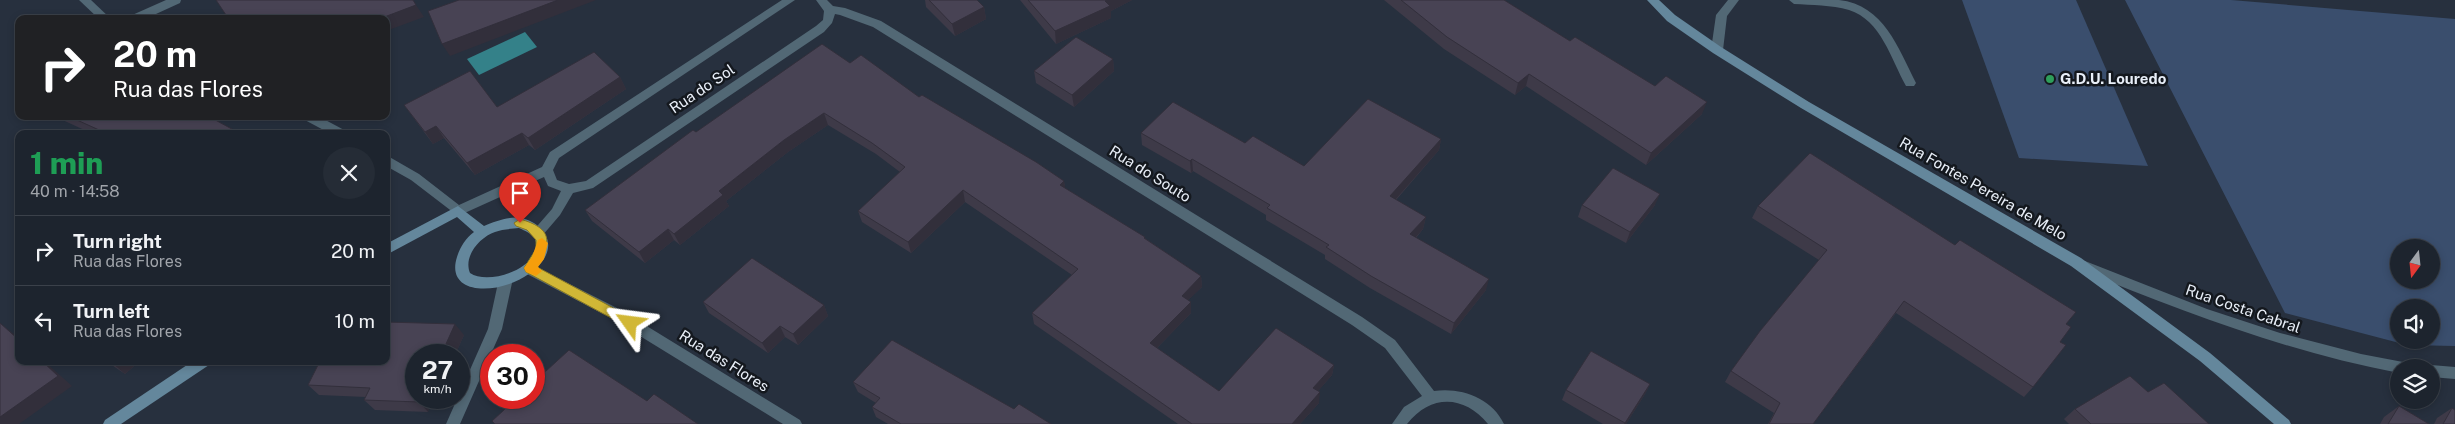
<!DOCTYPE html>
<meta charset="utf-8">
<style>
body{margin:0;font-family:"Public Sans",sans-serif;background:#252c36;color:#f1f3f6;height:100vh;display:flex;flex-direction:column;font-size:19px;white-space:nowrap}
*{box-sizing:border-box;margin:0}
p{font-size:16px;color:#a0a4aa}
.icon{flex:none;width:28px;height:28px;fill:none;stroke:currentColor;stroke-width:2;stroke-linecap:round;stroke-linejoin:round}
.map{position:relative;flex:1;overflow:hidden}
.drawer{position:absolute;left:15px;top:130px;width:375px;height:235px;display:flex;flex-direction:column;background:#1d242e;border-radius:10px;box-shadow:0 2px 8px #0003,0 0 0 1px #3b414a}
.drawer>*{flex:none}
.banner{position:absolute;left:15px;top:15px;width:375px;height:105px;border-radius:10px;box-shadow:0 2px 8px #0003,0 0 0 1px #3b414a;background:#202124;color:#fff;overflow:hidden}
.needle{width:32px;rotate:195deg}
.controls{position:absolute;left:2390px;top:239px;display:grid;gap:10px}
.controls a{display:grid;place-items:center;width:50px;height:50px;border-radius:50%;background:#1d242e;box-shadow:0 2px 8px #0003,0 0 0 1px #3b414a;font-size:25px}
.speed{position:absolute;left:405px;top:344px;display:flex;gap:10px;font-size:25px;font-weight:700;text-align:center}
.speed>*{display:grid;place-content:center;width:65px;height:65px;border-radius:50%;background:#1d242e;box-shadow:0 2px 8px #0003,0 0 0 1px #3b414a;line-height:1}
.speed small{font-size:12px;font-weight:400}
.speed .limit{border:8px solid #d22;background:#fff;color:#111}
.pin{position:absolute;display:grid;place-items:center;width:42px;height:42px;color:#fff;margin:-51px -21px;border-radius:50% 50% 50% 0;rotate:-45deg;box-shadow:0 0 5px #0007}
.pin .icon{rotate:45deg}
.me{position:absolute;width:55px;margin:-28px;rotate:301deg;stroke-linejoin:round;filter:drop-shadow(0 0 4px #0008)}
.turn{display:flex;align-items:center;gap:18px;height:105px;padding:0 15px;font-size:22px}
.turn .icon{width:65px;height:65px;stroke-width:2.5}
.turn b{display:block;font-size:35px;line-height:42px}
.round{display:grid;place-items:center;flex:none;width:52px;height:52px;border-radius:26px;background:#252c36}
.headline{display:flex;align-items:center;justify-content:space-between;height:85px;padding:0 15px}
h1{font-size:30px;font-weight:800;line-height:38px;color:#1e9e55}
ul{padding:0;list-style:none}
li{display:flex;align-items:center;gap:15px;height:70px;padding:0 15px;border-top:1px solid #3b414a}
li div{flex:1}
li b{display:block;font-size:19px}
li em{font-style:normal}
.map>svg:first-child{display:block}
</style>
<div class="map">
<svg width="2455" height="424" viewBox="0 0 2455 424">
<rect width="100%" height="100%" fill="#27303e"/>
<g fill="#3a4e6d" fill-rule="evenodd">
<path d="M1962,0H2076L2148,166L2019,158Z"/>
<path d="M2125,0H2231L2455,19V346L2407,345L2285,313ZM2399,248H2431V280H2399ZM2399,308H2431V340H2399Z"/>
</g>
<path fill="#348189" d="M525,32L537,47L479,75L467,59Z"/>
<g fill="none" stroke-linecap="round" stroke-linejoin="round">
<g fill="#526875" fill-rule="evenodd">
<path d="M1728,0H1739L1727,16L1723,50L1717,54L1711,50L1716,15Z"/>
<path d="M1789,0C1805,0 1822,0 1839,0C1884,5 1898,48 1916,83L1914,86H1906C1891,59 1881,20 1849,10C1831,5 1812,5 1794,4Z"/>
</g>
<g fill="#526875" fill-rule="evenodd">
<path d="M79,0H91L111,19H99Z"/>
<path d="M166,0H181L180,3L145,19H129L130,16Z"/>
<path d="M782,0H795L559,158L553,170L557,180L569,184L586,181L816,26L823,20L824,11L816,0H827L833,6L845,8L881,21L1362,317L1395,340L1434,391C1461,387 1492,398 1504,424H1488C1464,395 1431,394 1407,424H1392L1404,407L1422,396L1385,348L1352,325L873,27L840,15L835,14L832,23L824,32L593,188L573,193L560,215L542,236H534L532,232L552,209L561,191L548,186L544,177L458,216L411,180L386,166V155L419,174L459,205L542,167L550,152Z"/>
<path d="M301,116H318L346,131L348,134H331L303,119Z"/>
<path d="M2085,261L2207,309L2280,333L2361,354L2403,362L2408,364L2410,368H2399V373C2288,352 2184,312 2080,270L2079,266L2080,262Z"/>
<path d="M530,264L619,309L800,420L802,424H783L609,317L525,273L524,269L525,265Z"/>
<path d="M505,278L510,279L512,283L502,329L460,424H446L488,329L498,283L500,279Z"/>
<path d="M2431,365L2455,367V379L2431,377V368H2426Z"/>
</g>
<g fill="#64879c" fill-rule="evenodd">
<path d="M1647,0H1659L1675,15L1721,47L1809,102L2081,258L2210,353L2289,420L2291,424H2274L2200,361L2071,266L1801,108L1713,53L1667,21Z"/>
<path d="M458,206L484,226C495,221 510,216 521,218C540,222 555,239 545,257C524,294 442,304 457,257C460,247 466,238 474,232L457,217L386,255V244ZM519,228C525,231 532,233 535,239C546,265 490,287 470,273C463,256 480,237 495,232C502,229 511,229 519,228Z"/>
<path d="M193,361H211L209,365L121,424H103L105,420Z"/>
</g>
</g>
<g fill="#3e3a48">
<path d="M925,0H977L984,7L986,19L955,36L926,7Z"/>
<path d="M1020,0H1132L1111,11V18L1056,44Z"/>
<path d="M1384,0H1504L1570,41L1655,86L1702,114L1646,165L1526,86L1515,95L1444,49Z"/>
<path d="M1113,59L1114,71L1074,107L1036,83L1034,71Z"/>
<path d="M850,63L919,97L1064,181L1065,188L1146,239L1201,276L1202,287L1188,300L1191,313L1157,348L1219,391L1334,365L1332,375L1318,391L1319,403L1300,424H1178L1034,324L1032,313L1072,275L965,202L911,253L862,222L858,211L900,172L876,154L828,125L788,152L726,201L729,206L680,245L674,240L645,263L592,221L585,210L696,132Z"/>
<path d="M620,77L626,89L535,150L529,145L475,175L444,138L433,144L404,105L497,107Z"/>
<path d="M54,116H208L241,134H93Z"/>
<path d="M1141,133L1245,143L1304,166L1441,139L1439,150L1396,200L1426,217L1423,229L1416,238L1486,290L1451,334L1370,288L1325,259V255L1266,220V215L1193,171L1191,173L1142,145Z"/>
<path d="M1582,205H1655L1626,243L1578,217Z"/>
<path d="M1758,206L2066,324L2060,342L2033,387L2024,397L1896,313L1813,424H1768L1774,413L1725,382L1731,371L1819,260L1752,218Z"/>
<path d="M703,302L824,305L828,316L798,345L785,337L768,353L709,313Z"/>
<path d="M464,335L455,355H416L428,412L375,410L364,400L366,397L319,395L308,385Z"/>
<path d="M106,361H140L125,374Z"/>
<path d="M853,382L1014,409L1051,424H888L876,417L872,407L876,403L858,392Z"/>
<path d="M1650,384L1645,394L1626,424H1603L1562,400L1566,390Z"/>
<path d="M2148,392L2209,424H2069L2064,419L2075,409Z"/>
<path d="M2399,406L2429,424H2380L2384,417Z"/>
<path d="M2452,408L2455,424H2434L2437,418Z"/>
</g>
<g fill="#322f3b">
<path d="M558,0H596L450,56L442,44Z"/>
<path d="M1107,0H1132L1111,11V18L1056,44L1055,31Z"/>
<path d="M416,5L424,17L386,31V19H379Z"/>
<path d="M984,7L986,19L955,36L952,24Z"/>
<path d="M1113,59L1114,71L1074,107L1072,95Z"/>
<path d="M1529,74L1526,86L1515,95L1518,83Z"/>
<path d="M620,77L626,89L535,150L528,138Z"/>
<path d="M1707,102L1702,114L1646,165L1651,153Z"/>
<path d="M824,113L828,125L788,152L726,201L729,206L680,245L674,234L719,191L784,140Z"/>
<path d="M436,126L444,138L433,144L425,132Z"/>
<path d="M522,133L529,145L475,175L467,163Z"/>
<path d="M1441,139L1439,150L1388,208L1390,196Z"/>
<path d="M1192,159L1193,171L1191,173L1190,161Z"/>
<path d="M1064,181L1066,192L1060,185Z"/>
<path d="M963,190L965,202L911,253L908,242Z"/>
<path d="M1660,194L1655,205L1626,243L1630,232Z"/>
<path d="M1426,217L1423,229L1408,246L1410,234Z"/>
<path d="M668,229L674,240L645,263L639,252Z"/>
<path d="M1201,276L1202,287L1182,306V296Z"/>
<path d="M1489,279L1486,290L1451,334L1454,323Z"/>
<path d="M1191,302V313L1151,354L1150,343Z"/>
<path d="M824,305L828,316L798,345L793,334Z"/>
<path d="M0,323L19,338V340Z"/>
<path d="M455,324L464,335L455,355H441Z"/>
<path d="M780,326L785,337L768,353L762,343Z"/>
<path d="M42,361H44L72,386L19,424H0V417Z"/>
<path d="M114,361H140L125,374L112,363Z"/>
<path d="M1334,365L1332,375L1312,398L1313,388Z"/>
<path d="M1650,384L1645,394L1626,424H1624Z"/>
<path d="M1320,392L1319,403L1300,424H1292Z"/>
<path d="M421,398H435L428,412L419,402Z"/>
</g>
<g fill="#484354" stroke="#322f3b">
<path d="M216,0H413L416,5L379,19H221L226,15Z"/>
<path d="M459,0H558L442,44L428,11Z"/>
<path d="M929,0H977L984,7L952,24Z"/>
<path d="M1028,0H1107L1105,1L1110,6L1055,31Z"/>
<path d="M1401,0H1504L1570,41L1575,37L1655,86L1666,76L1707,102L1651,153L1529,74L1518,83L1447,37Z"/>
<path d="M1076,37L1113,59L1072,95L1034,71Z"/>
<path d="M822,44L850,63L861,55L919,97L922,95L1036,162L1064,181L1060,185L1145,237L1144,238L1201,276L1182,296L1191,302L1150,343L1219,391L1276,328L1334,365L1313,388L1320,392L1292,424H1192L1032,313L1078,269L963,190L908,242L858,211L905,167L872,143L824,113L784,140L719,191L723,195L674,234L668,229L639,252L585,210L693,130L696,132Z"/>
<path d="M594,52L620,77L528,138L522,133L467,163L436,126L425,132L404,105L470,71L497,107Z"/>
<path d="M1368,99L1441,139L1390,196L1426,217L1410,234L1489,279L1454,323L1371,276L1326,247L1329,245L1267,208L1270,205L1192,159L1190,161L1141,133L1173,102L1245,143L1253,136L1304,166Z"/>
<path d="M68,116H208L241,134H108Z"/>
<path d="M1810,153L1955,245L1960,240L2076,312L2066,324L2071,327L2060,342L2066,345L2033,387L1904,301L1813,424H1769L1780,403L1731,371L1760,331L1827,250L1758,206Z"/>
<path d="M1613,168L1660,194L1630,232L1582,205Z"/>
<path d="M752,258L824,305L793,334L780,326L762,343L703,302Z"/>
<path d="M386,322L455,324L441,355H416V398H421L419,402L364,400L370,388L308,385L320,361H386Z"/>
<path d="M0,323L19,340V361H42L58,376L0,417Z"/>
<path d="M892,340L1014,409L1019,404L1051,424H901L872,407L880,398L853,382Z"/>
<path d="M569,350L647,401L654,394L698,424H495L492,421L517,398H534V382Z"/>
<path d="M1591,351L1650,384L1625,423L1566,390Z"/>
<path d="M2130,376L2148,392L2164,383L2209,424H2091L2075,409Z"/>
<path d="M2399,406L2429,424H2388Z"/>
<path d="M2452,408L2455,410V424H2443Z"/>
</g>
<path fill="#d1b736" stroke="#887723" d="M520,219C551,228 553,240 537,267L634,319L636,323L634,326H626L526,272L524,268L536,249V240L527,230L516,226L514,223Z"/>
<path fill="#f59e0b" d="M542,238L548,243L544,259L538,267L542,271L536,276L526,272L524,268L532,257L538,240Z"/>
<circle fill="#2e9e5b" stroke="#14181e" stroke-width="2" cx="2050" cy="79" r="5"/>
<g text-anchor="middle" stroke-width="5" stroke-linejoin="round" paint-order="stroke">
<g font-size="15" font-weight="bold" fill="#e9eff8" stroke="#14181e" text-anchor="start">
<text x="2060" y="84">G.D.U. Louredo</text>
</g>
<g font-size="15" fill="#e9eff8" stroke="#14181e">
<text transform="translate(702 89) rotate(-34)" y="5">Rua do Sol</text>
<text transform="translate(1150 174) rotate(32)" y="5">Rua do Souto</text>
<text transform="translate(1983 189) rotate(30)" y="5">Rua Fontes Pereira de Melo</text>
<text transform="translate(2243 309) rotate(19)" y="5">Rua Costa Cabral</text>
<text transform="translate(724 361) rotate(32)" y="5">Rua das Flores</text>
</g>
</g>
</svg>
<div class="controls">
<a><svg class="needle" viewBox="-14 -14 28 28"><path d="M0-13l5 13h-10z" fill="#e53935"/><path d="M0 13l5-13h-10z" fill="#a0a4aa"/></svg></a>
<a><svg class="icon" aria-label="sound" viewBox="0 0 24 24"><path d="M4 9h4l5-4v14l-5-4H4zM17 9q2 3 0 6"/></svg></a>
<a><svg class="icon" aria-label="layers" viewBox="0 0 24 24"><path d="M12 4l9 5-9 5-9-5zM3 14l9 5 9-5"/></svg></a>
</div>
<div class="speed"><div>27<small>km/h</small></div><div class="limit">30</div></div>
<div class="pin" style="left:520px;top:223px;background:#d93025"><svg class="icon" aria-label="arrive" viewBox="0 0 24 24"><path d="M6 21V4h12l-3 4 3 4H6"/></svg></div>
<svg class="me" style="left:630px;top:323px" viewBox="-20 -20 40 40"><path d="M0-17L14 15 0 8-14 15z" fill="#d1b736" stroke="#fff" stroke-width="4"/></svg>
<div class="banner">
<div class="turn"><svg class="icon" aria-label="right" viewBox="0 0 24 24"><path d="M7 20v-9h11M14 6l5 5-5 5"/></svg><div><b>20 m</b>Rua das Flores</div></div>
</div>
<section class="drawer">
<div class="headline"><div><h1>1 min</h1><p>40 m · 14:58</p></div><a class="round"><svg class="icon" aria-label="close" viewBox="0 0 24 24"><path d="M6 6l12 12M18 6L6 18"/></svg></a></div>
<ul>
<li><svg class="icon" aria-label="right" viewBox="0 0 24 24"><path d="M7 20v-9h11M14 6l5 5-5 5"/></svg><div><b>Turn right</b><p>Rua das Flores</p></div><em>20 m</em></li>
<li><svg class="icon" aria-label="left" viewBox="0 0 24 24"><path d="M17 20v-9H6M10 6l-5 5 5 5"/></svg><div><b>Turn left</b><p>Rua das Flores</p></div><em>10 m</em></li>
</ul>
</section>
</div>
